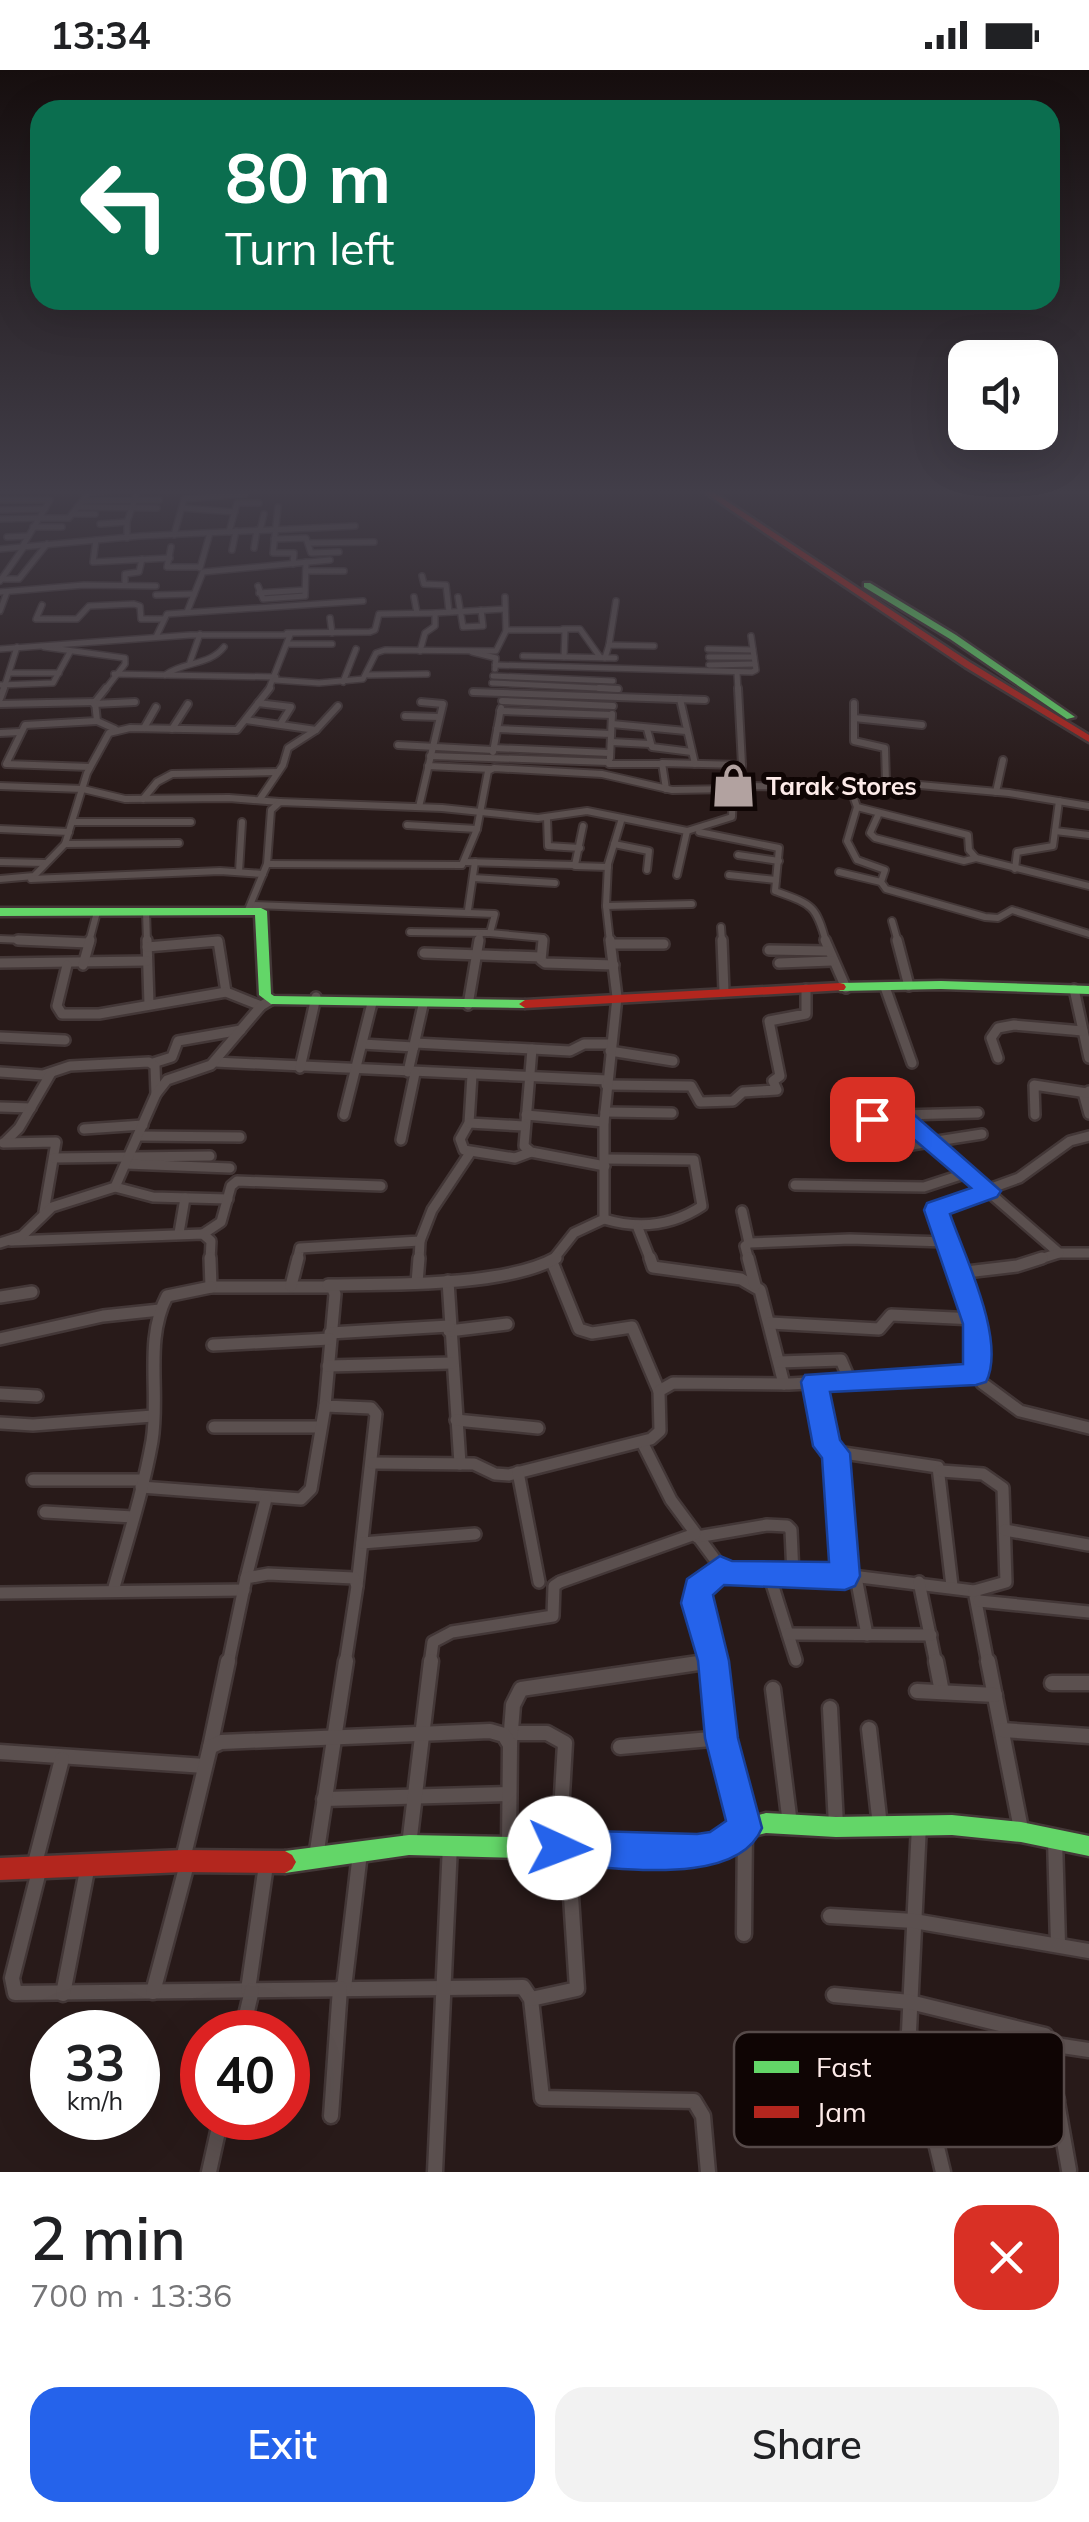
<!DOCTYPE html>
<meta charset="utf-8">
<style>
body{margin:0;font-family:Mulish,sans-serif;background:#f2f2f2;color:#202124;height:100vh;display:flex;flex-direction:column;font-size:38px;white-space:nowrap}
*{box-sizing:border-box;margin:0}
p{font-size:32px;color:#757577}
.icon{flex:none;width:55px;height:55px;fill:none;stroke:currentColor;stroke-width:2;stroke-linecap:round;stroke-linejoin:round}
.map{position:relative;height:2102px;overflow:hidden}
.side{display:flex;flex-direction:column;background:#fff;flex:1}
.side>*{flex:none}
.top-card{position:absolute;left:30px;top:30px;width:1030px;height:210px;border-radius:30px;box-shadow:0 10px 40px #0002;background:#0b6e4f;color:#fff;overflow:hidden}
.buttons{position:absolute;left:948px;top:270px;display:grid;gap:20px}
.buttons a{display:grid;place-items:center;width:110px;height:110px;border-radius:20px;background:#fff;box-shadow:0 10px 40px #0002;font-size:50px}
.speed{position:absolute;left:30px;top:1940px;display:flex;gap:20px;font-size:50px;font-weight:700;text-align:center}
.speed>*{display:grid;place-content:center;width:130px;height:130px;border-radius:50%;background:#fff;box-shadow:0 10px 40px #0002;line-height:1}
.speed small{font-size:25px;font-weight:400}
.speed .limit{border:15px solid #d22;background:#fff;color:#111}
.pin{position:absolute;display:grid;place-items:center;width:85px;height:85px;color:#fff;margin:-42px;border-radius:20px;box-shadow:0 5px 15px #0006}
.me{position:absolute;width:110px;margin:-55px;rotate:92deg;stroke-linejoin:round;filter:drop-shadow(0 0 8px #0008)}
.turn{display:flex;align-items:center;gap:35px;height:210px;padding:0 30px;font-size:45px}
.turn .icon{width:130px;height:130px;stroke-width:2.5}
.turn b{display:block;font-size:70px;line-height:85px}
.round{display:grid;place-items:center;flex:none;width:105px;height:105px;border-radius:30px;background:#f2f2f2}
.summary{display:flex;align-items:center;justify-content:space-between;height:170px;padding:0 30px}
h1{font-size:60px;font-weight:600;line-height:75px}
.button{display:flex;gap:20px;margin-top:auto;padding:20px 30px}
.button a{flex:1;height:115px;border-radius:30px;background:#2563eb;color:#fff;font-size:40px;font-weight:600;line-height:115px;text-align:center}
.button a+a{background:#f2f2f2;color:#202124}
.status{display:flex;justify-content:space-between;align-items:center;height:70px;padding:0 50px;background:#fff;direction:ltr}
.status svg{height:28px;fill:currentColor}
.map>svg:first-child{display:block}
</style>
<div class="status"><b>13:34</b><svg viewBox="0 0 49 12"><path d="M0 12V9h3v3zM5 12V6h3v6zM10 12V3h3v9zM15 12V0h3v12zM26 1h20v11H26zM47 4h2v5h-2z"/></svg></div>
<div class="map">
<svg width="1089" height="2102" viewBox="0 0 1089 2102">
<rect width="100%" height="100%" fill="#281a19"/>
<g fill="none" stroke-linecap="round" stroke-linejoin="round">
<defs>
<g id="street-far4">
<path d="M0,430H50L22,477"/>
<path d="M82,431L159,430"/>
<path d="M77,437L157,438"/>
<path d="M278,437L273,483H294L293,494"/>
<path d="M182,438L235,442"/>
<path d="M0,440L45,439"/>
<path d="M72,444H95"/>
<path d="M39,448H69L89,422L118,420"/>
<path d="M0,449L39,448"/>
<path d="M100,454L127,452"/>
<path d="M33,457H62"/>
<path d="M260,460L264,444"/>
<path d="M229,462L237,433H259"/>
<path d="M174,465L184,429L245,424"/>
<path d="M7,467L28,466"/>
<path d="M127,468V452L138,420"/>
<path d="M274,469L306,468L311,483L339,482"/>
<path d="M96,470L93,492L170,488"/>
<path d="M308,473L374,472"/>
<path d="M171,477L167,497H200"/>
<path d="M254,478L257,460"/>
<path d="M0,479L140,466L355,456"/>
<path d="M232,480L236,461"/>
<path d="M200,498L210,463"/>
<path d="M306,501H344"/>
<path d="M422,506L424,514L446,515L449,542"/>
<path d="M1,509H19L47,474"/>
<path d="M0,511L24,477"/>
<path d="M125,515V504L139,502L142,489"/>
<path d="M258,516L263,529L305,526"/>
<path d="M0,522L84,515L156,516"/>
<path d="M259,523L305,520"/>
<path d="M156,525L194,524"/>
<path d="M305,525L306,492"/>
<path d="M414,527L417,543"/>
<path d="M458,527L463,557L483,556L481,540"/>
<path d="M42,535L36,549H77L89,536L134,534L140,536L141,549H163"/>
<path d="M0,541L7,522"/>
<path d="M187,542L203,502L330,490"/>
<path d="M330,548L332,563"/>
<path d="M563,559H580L600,587"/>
<path d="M506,560H565L564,587"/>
<path d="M287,563L370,562L375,560L379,544L437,543"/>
<path d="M156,567L167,544L363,531"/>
<path d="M288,574H332"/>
<path d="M609,575L616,531"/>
<path d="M44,577L125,588V594L104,621"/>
<path d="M0,579L190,565H290L268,621"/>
<path d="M708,579L753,580"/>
<path d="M420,581L425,563L435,556V543L505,539"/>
<path d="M472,582L496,588L495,599"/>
<path d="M523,586L615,588"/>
<path d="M709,587H754"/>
<path d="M605,588L609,575L654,576"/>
<path d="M190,592L200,564"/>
<path d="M495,595L752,602L756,600L751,566"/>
<path d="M709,595L755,594"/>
<path d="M9,603H59"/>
<path d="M737,603L738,621"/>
<path d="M114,604L276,607"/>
<path d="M165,605C184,591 209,596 224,577"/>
<path d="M368,605L427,604"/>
<path d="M493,606L613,611"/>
<path d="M275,610L319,613L363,609L376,583L385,580L496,581L506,561L505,527"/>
<path d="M343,612L356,579"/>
<path d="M492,613L618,619"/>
<path d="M0,615L53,613L70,582"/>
<path d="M3,621L17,577"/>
</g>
<g id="street-far3">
<path d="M106,618L95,632L97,651L115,659"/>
<path d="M599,618L618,619"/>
<path d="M738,618L742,695L738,717"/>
<path d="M473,622L705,630"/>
<path d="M0,629L4,618"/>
<path d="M680,629L695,694"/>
<path d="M502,631L613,636"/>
<path d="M258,633L291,637L281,653"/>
<path d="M854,633V671L885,678L886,712"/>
<path d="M0,634L95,632"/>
<path d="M94,634L135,632"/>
<path d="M500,641L612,645"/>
<path d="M405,646L439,647"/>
<path d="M854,648L922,655"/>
<path d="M246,650L316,660"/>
<path d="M612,654L686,661"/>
<path d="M144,658L156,637"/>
<path d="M172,659L188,634"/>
<path d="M497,659L611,664"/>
<path d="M647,659L652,677L692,682"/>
<path d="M0,663L20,662"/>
<path d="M611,672L650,674"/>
<path d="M398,675L493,680"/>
<path d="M494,678L610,683"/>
<path d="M493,682L501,638"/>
<path d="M430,686L609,692"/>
<path d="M610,688L612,644"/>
<path d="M609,694H660"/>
<path d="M428,696L491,699"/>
<path d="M90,697L6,694L25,655L97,651"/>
<path d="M849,714L857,737L968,765L969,780L976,788L1089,816"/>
<path d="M0,716L83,719L125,729L229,728L280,732"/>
<path d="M666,719L662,693L742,695"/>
<path d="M996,722L1003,690"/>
<path d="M143,729L157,712L172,704L278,702"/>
<path d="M260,729L283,695L288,678L316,660L338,636"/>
<path d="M419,737L443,634L421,632"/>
<path d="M857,737L847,771L857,790L885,800L881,812L886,819L985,847L998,848L1012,840L1089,864"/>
<path d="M879,743L870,763L875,768L964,791L976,788"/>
<path d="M547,748L548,776L580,778"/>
<path d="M72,752H191"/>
<path d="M407,755L477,759"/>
<path d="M0,759L69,762"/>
<path d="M1055,761L1089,765"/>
<path d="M699,762L779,778L775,821C811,834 816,834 826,872"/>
<path d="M65,774L179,773"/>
<path d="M614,774L649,781L647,800"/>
<path d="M738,785L779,791"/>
<path d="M0,792L45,793"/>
<path d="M465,792L575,795L583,756"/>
<path d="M267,794L462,795L477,759L488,701L494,698L602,704L672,720L733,719"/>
<path d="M575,796L608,797"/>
<path d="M1015,799L1017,782L1053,776L1059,731"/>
<path d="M239,802L242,752"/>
<path d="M839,802L881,812"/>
<path d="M677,805L687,761"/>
<path d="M729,805L776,810"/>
<path d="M473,808L555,813"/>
<path d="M0,809L34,806L65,774L87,703L109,663L130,658L237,660L270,618"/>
<path d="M31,809L220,801L263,804"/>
<path d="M251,835L495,844L490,863L410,862"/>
<path d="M606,836L608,794L622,748"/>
<path d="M248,840L267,794L271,740L280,732L442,738L538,748L587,741L687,761L732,747L733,719L745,716L828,717L886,712L1009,723L1089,736"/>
<path d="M468,840L475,792"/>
<path d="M146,841L147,872"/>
<path d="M892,851L898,872"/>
<path d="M721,857L722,872"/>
<path d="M490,863L543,868V872"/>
<path d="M0,869L73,872"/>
<path d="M89,872L97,842"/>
<path d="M203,872H218"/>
<path d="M479,872L480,864"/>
<path d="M610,872L606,836L692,834"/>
</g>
<g id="street-far2">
<path d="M18,870L89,873"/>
<path d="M147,870L149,934"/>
<path d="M543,870L541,890L545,893L614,895"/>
<path d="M722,870L724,922"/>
<path d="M825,870L846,918"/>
<path d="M897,870L909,916"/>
<path d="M611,874H664"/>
<path d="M147,877L218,871L226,922"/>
<path d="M769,880L828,881"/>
<path d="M424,883L541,887"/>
<path d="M0,893L147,891"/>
<path d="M779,893L832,891"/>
<path d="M67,895L57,936L62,944H99L226,922L261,936"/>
<path d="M83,895L90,870"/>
<path d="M885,917L912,993"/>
<path d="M1074,919L1089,988"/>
<path d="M468,935L479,870"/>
<path d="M0,967L65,970"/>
<path d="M415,973L570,981L584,974H611"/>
<path d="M362,974L414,977"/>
<path d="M532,979L524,1076L531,1082L605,1096"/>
<path d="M610,981L673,991"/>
<path d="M998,988L991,968L998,958L1014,955L1083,961"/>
<path d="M215,992L607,1010"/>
<path d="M153,993L172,987L178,971L241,960"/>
<path d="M300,998L316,927"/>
<path d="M0,1002L43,1005L70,996L149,992L155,996L156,1024"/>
<path d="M408,1002L423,935"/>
<path d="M472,1005L469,1053L460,1069L464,1080L515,1088L531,1082"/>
<path d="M606,1015L691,1016L700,1032L733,1031L743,1022L777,1020L773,1011L780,1006L769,951L806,944V919"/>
<path d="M1089,1021L1084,1026L1089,1044"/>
<path d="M0,1037L31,1038"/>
<path d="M605,1042L672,1043"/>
<path d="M344,1045L372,933"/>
<path d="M526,1045L604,1052"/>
<path d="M901,1045L978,1043"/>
<path d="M1035,1045L1034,1015L1087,1023"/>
<path d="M872,1049L900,1045L1059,1183H1089"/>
<path d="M469,1053L524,1056"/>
<path d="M84,1059L143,1055"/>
<path d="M138,1066L240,1067"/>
<path d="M401,1070L415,1003"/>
<path d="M6,1071L19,1058L51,1003"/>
<path d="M3,1073L56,1072L44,1142"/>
<path d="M873,1081L982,1064"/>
<path d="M54,1088L210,1086"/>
<path d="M126,1094L230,1098"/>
<path d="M795,1115L924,1117L967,1103"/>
<path d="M115,1117L153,1127L228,1129"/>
<path d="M742,1141L749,1173"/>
<path d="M604,1149C638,1159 672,1156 702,1136L694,1090L605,1089"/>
<path d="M638,1158L651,1191"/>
<path d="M179,1163L185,1128"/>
<path d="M203,1164L221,1152L231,1116L237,1111L381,1116"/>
<path d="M11,1171L203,1164L211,1171L210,1191"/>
<path d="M0,1173L22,1166L52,1137L115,1117L156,1024L167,1010L211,995L261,936L271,930"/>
<path d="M297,1191L300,1178L420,1171L432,1140L470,1083"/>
<path d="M419,1191L420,1171"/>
<path d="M552,1191L574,1163L604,1149V1052L617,927L610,870"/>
<path d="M749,1191L745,1176L749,1173L850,1169L946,1172"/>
<path d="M954,1191L936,1143L939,1137L1019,1108L1070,1071L1089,1066"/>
<path d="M1034,1191L1059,1183"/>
</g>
<g id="street-far1">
<path d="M210,1188L211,1217H332L335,1224L325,1336L371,1338L376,1344L357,1516"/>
<path d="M650,1188L653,1197L741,1209L760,1220L784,1314"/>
<path d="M748,1188L755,1215"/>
<path d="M953,1188L973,1243L976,1298L982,1313L1020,1341L1089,1358"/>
<path d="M552,1192L579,1259L592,1263L632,1257L659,1321"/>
<path d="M958,1203L1017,1196L1042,1188"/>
<path d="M448,1211L460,1394"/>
<path d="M417,1213L419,1188"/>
<path d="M328,1215C388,1214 505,1217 556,1188"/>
<path d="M291,1216L298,1188"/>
<path d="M0,1227L32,1222"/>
<path d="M770,1253L879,1259L891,1245L975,1249"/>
<path d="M449,1261L507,1254"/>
<path d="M330,1263L449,1256"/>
<path d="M0,1269L103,1246L160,1240"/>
<path d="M213,1275L330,1269"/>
<path d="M779,1292L841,1290L850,1311"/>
<path d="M328,1296L452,1293"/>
<path d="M815,1312L830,1381L938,1397L952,1516"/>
<path d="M0,1324L37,1326"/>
<path d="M456,1350L538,1358"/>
<path d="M0,1353L33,1355L153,1346"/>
<path d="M214,1357H321"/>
<path d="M642,1372L671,1430L725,1503L852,1506L974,1521L988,1594"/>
<path d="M835,1383L845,1506"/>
<path d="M372,1393L474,1394L495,1404L509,1405L651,1369L660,1361L659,1321L673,1313L789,1314L976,1304"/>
<path d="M941,1401L983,1404L1003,1418L1006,1512L974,1521"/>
<path d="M518,1402L539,1512"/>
<path d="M33,1410H142"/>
<path d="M141,1417L301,1429L311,1419L325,1336"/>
<path d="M45,1442L133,1447"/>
<path d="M1005,1460L1088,1475"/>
<path d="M697,1467L767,1455L787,1456L791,1460L793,1505"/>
<path d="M362,1473L475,1464"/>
<path d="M769,1504L796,1590"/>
<path d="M856,1507L867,1565"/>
<path d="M246,1508L266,1429"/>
<path d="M919,1512L936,1594"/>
<path d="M113,1521C127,1471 143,1422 152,1371C160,1323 144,1270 167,1226L211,1217"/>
<path d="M0,1523L244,1520"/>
<path d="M979,1531L1089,1542"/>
<path d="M788,1564L931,1565"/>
<path d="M228,1594L246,1508L268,1504L354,1508L357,1516L345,1594"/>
<path d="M430,1594L433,1572L452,1562L553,1546L554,1516L560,1512L695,1464"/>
<path d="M695,1594L713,1591"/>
<path d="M713,1594L696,1525L720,1499"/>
</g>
<g id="street">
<path d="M713,1591L722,1668L745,1758L744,1864"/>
<path d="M936,1591L942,1622"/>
<path d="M988,1591L1021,1759"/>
<path d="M1052,1613H1089"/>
<path d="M773,1619L790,1754"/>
<path d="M917,1621L995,1625"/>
<path d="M830,1638L836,1755"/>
<path d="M869,1659L880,1756"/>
<path d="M1002,1660L1089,1666"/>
<path d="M511,1663H547L565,1673L559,1777"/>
<path d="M510,1673L513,1635L521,1619L712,1591"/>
<path d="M210,1677L228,1591"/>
<path d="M620,1677L722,1668"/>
<path d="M0,1682L205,1696"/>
<path d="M324,1729L509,1724"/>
<path d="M919,1755L909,1961L943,2102"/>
<path d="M1055,1769L1058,1874"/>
<path d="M409,1775L431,1591"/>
<path d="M316,1787L346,1591"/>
<path d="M183,1789L210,1677L221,1672L490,1661L504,1665L510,1675L509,1776"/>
<path d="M34,1797L62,1689"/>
<path d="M39,1801L12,1908L15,1923L523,1917L531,1929L542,2028L694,2031L703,2046L708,2102"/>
<path d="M830,1846L914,1851L1089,1881"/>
<path d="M344,1918L360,1783"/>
<path d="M248,1920L266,1795"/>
<path d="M153,1922L187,1794"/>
<path d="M63,1924L88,1795"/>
<path d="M834,1925L910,1932L1045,1965L1069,2100"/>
<path d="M531,1929L577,1919L568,1780"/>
<path d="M242,1962L252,1920"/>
<path d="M1049,1974L1089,1980"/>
<path d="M920,2013L1057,2030"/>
<path d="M755,2030L924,2029"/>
<path d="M331,2046L340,1918"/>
<path d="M209,2102L221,2048"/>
<path d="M435,2102L450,1775"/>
</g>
<g id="fast">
<path d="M864,513H870L956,565L1075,647L1067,649L950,569L864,517Z"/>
<path d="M0,838H261L267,841L271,924L274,926L525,930L531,934L525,938L271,934L259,925L255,845L0,846Z"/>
<path d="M941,911L1089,916V924L941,919L840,921L834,917L840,913Z"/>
<path d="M766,1743L836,1747L952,1745L1021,1752L1089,1766V1786L1021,1772L952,1765L836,1767L766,1763L750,1767L723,1785L697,1793L409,1785L285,1803L278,1799L274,1792L278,1785L285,1781L409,1765L697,1771L712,1768L738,1751Z"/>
</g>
<g id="jam">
<path d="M701,420H710L971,593L1089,665V672L965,597Z"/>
<path d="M840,913L844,914L846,917L844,920L525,938L519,934L525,930Z"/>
<path d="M183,1780L285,1781L292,1785L296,1792L292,1799L285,1803L183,1802L0,1810V1788Z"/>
</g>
</defs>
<use href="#street-far4" stroke="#433737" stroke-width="8"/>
<use href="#street-far3" stroke="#433737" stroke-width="10"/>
<use href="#street-far2" stroke="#433737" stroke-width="14"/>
<use href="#street-far1" stroke="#433737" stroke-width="16"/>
<use href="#street" stroke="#433737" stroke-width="19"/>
<use href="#fast" stroke="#433737" stroke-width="5"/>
<use href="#jam" stroke="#433737" stroke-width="5"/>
<use href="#street-far4" stroke="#5b504f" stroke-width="5"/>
<use href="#street-far3" stroke="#5b504f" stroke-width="6"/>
<use href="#street-far2" stroke="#5b504f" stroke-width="9"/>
<use href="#street-far1" stroke="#5b504f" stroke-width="11"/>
<use href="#street" stroke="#5b504f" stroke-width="14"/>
<use href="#fast" fill="#63d668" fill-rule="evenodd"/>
<use href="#jam" fill="#b3261e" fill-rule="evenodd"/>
</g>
<linearGradient id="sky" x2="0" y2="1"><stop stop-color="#160e0e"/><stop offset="0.59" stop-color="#423e49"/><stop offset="1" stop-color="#423e49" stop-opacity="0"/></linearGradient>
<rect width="1089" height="715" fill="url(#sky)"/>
<path fill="#2563eb" stroke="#184099" stroke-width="2.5" d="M902,1039L910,1041L1001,1121L997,1127L950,1144C964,1185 1007,1271 986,1312L976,1315L830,1322L840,1370L850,1383L860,1506L855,1516L845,1520L724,1515L713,1525L729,1591L738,1668L762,1758C737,1819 613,1796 559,1795L547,1790L542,1778L547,1765L559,1760L697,1764L710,1762L726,1751L705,1668L698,1591L681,1533L687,1509L720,1486L732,1491L829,1492L822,1388L813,1376L801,1312L805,1305L963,1294V1254L924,1140L927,1133L971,1118L897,1055L872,1056L861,1049L872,1041Z"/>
<defs>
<symbol id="shop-bare" viewBox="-9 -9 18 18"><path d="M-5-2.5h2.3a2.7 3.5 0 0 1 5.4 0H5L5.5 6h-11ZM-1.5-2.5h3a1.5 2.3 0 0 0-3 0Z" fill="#b2a2a0" stroke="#0f0504" stroke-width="2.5" paint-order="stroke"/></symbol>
</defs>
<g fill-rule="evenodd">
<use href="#shop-bare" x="702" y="684" width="63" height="63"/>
</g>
<g text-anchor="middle" stroke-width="10" stroke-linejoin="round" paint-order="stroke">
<g font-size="25" font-weight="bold" fill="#fdebe9" stroke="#0f0504" text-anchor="start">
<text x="766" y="725">Tarak Stores</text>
</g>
</g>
<rect x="734" y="1962" width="330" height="115" rx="15" fill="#0f0504" stroke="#564a49" stroke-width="2.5"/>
<rect x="754" y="1991" width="45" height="12" fill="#63d668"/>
<rect x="754" y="2036" width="45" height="12" fill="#b3261e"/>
<g font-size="28" fill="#fdebe9">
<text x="816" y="2007">Fast</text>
<text x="816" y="2052">Jam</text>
</g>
</svg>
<div class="buttons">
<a><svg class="icon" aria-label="sound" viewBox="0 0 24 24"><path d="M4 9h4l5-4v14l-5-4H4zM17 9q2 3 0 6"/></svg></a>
</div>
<div class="speed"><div>33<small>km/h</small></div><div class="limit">40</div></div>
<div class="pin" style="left:872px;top:1049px;background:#d93025"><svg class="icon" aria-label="arrive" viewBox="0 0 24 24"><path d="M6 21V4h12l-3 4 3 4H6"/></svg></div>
<svg class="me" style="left:559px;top:1778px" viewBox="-20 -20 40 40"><circle r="19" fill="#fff"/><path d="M0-13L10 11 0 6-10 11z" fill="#2563eb"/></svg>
<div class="top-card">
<div class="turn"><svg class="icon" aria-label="left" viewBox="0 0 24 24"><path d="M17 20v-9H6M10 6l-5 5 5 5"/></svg><div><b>80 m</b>Turn left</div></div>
</div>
</div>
<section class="side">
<div class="summary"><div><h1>2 min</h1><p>700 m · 13:36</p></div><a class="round" style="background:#d93025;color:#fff"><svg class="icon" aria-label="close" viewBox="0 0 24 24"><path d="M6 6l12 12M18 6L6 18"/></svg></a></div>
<div class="button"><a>Exit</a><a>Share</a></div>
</section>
